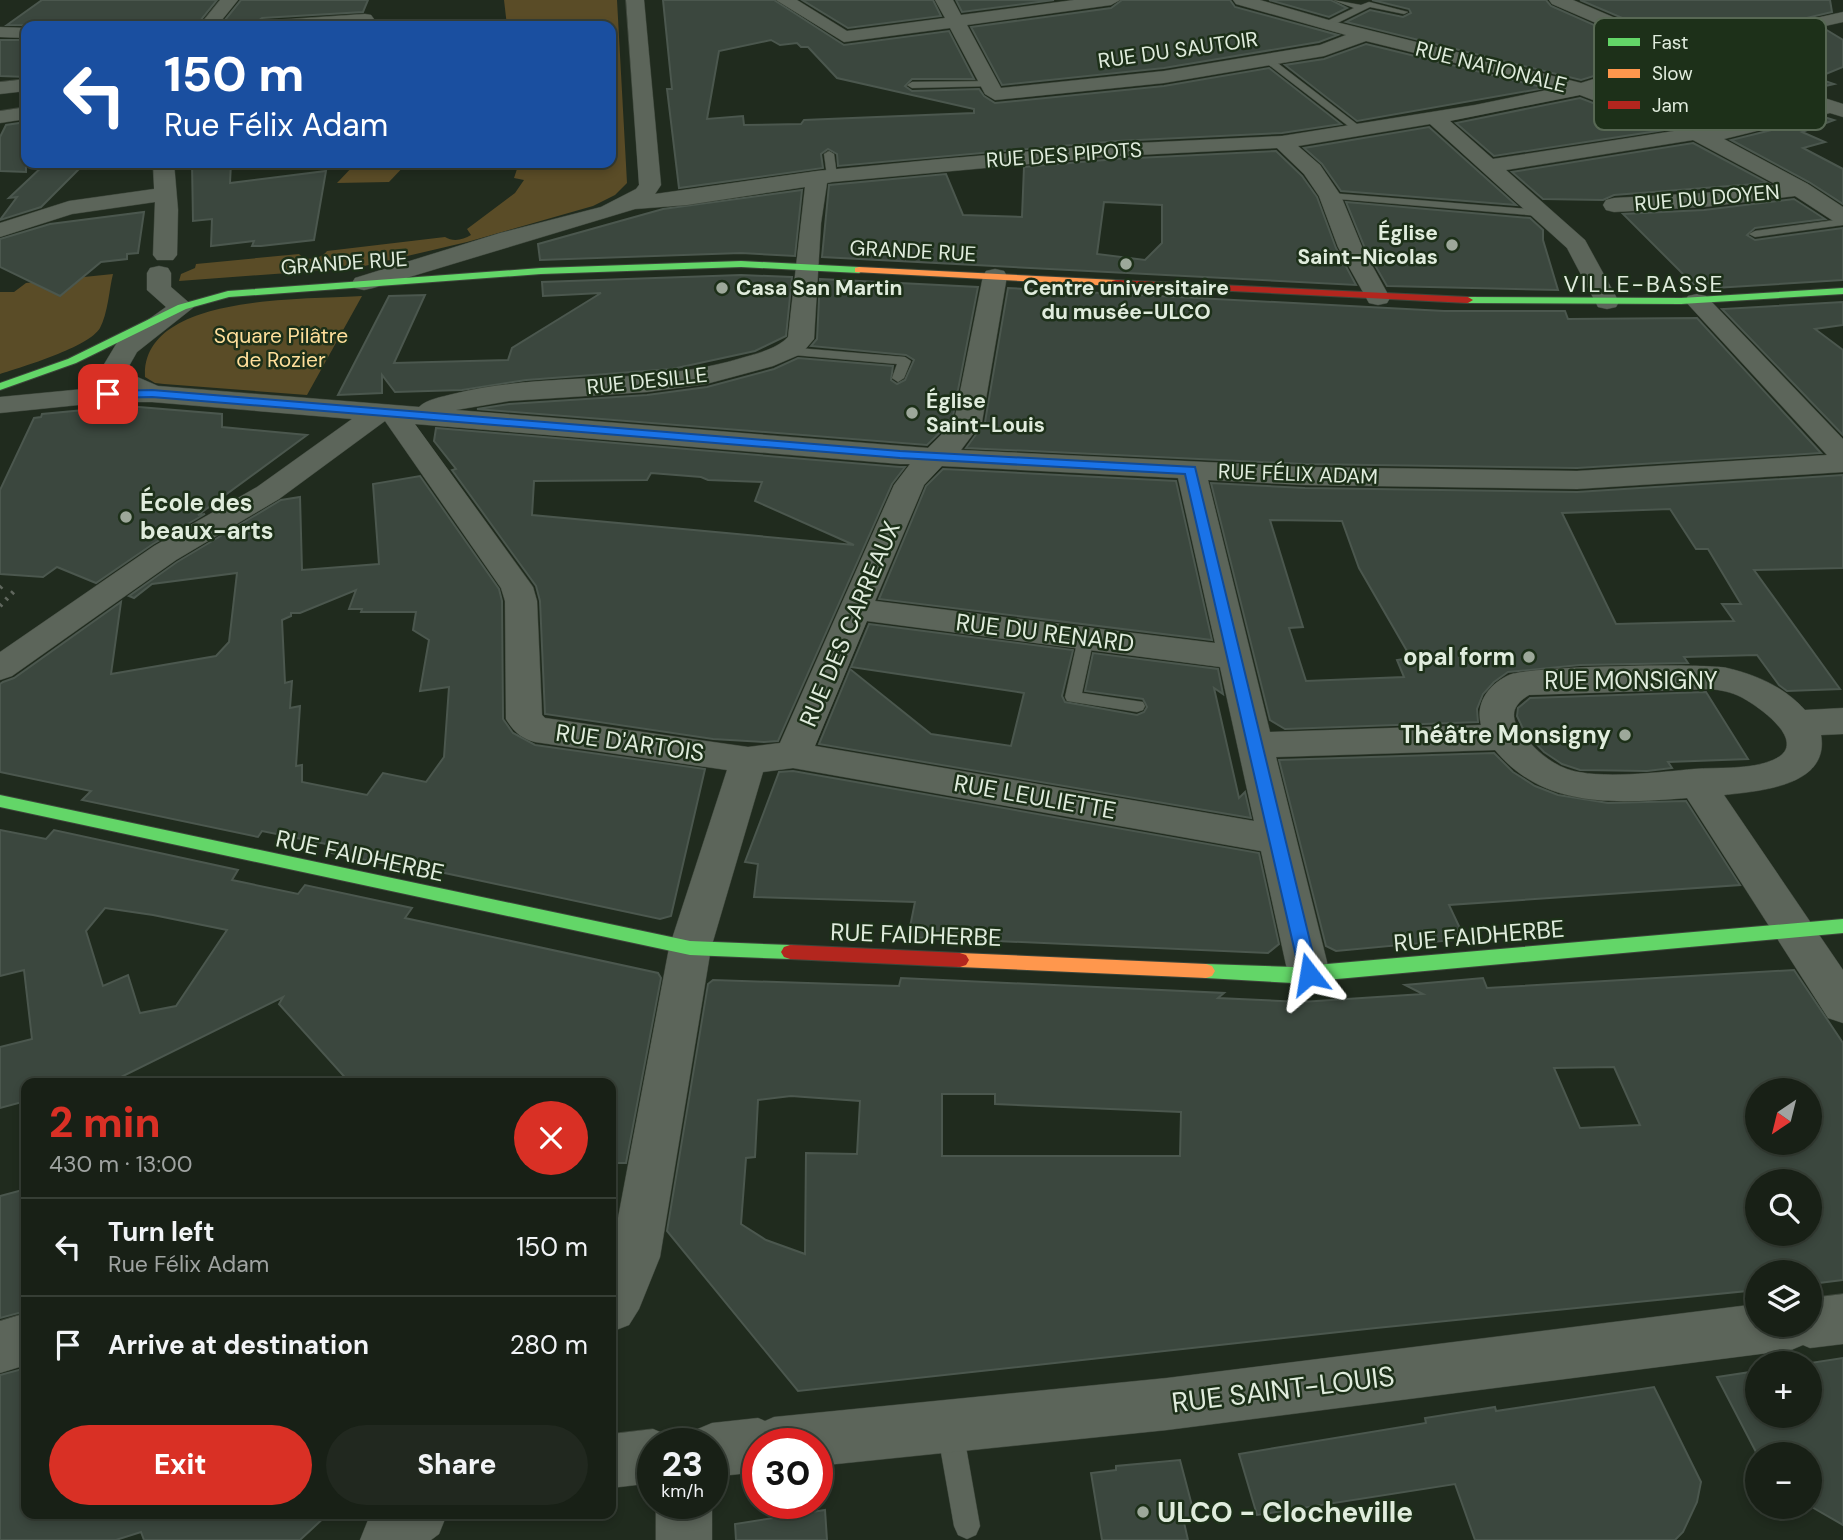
<!DOCTYPE html>
<meta charset="utf-8">
<style>
body{margin:0;font-family:"DM Sans",sans-serif;background:#21281f;color:#f1f3f6;height:100vh;display:flex;flex-direction:column;font-size:26px;white-space:nowrap}
*{box-sizing:border-box;margin:0}
p{font-size:23px;color:#9fa3a1}
.icon{flex:none;width:38px;height:38px;fill:none;stroke:currentColor;stroke-width:2;stroke-linecap:round;stroke-linejoin:round}
.map{position:relative;flex:1;overflow:hidden}
.side{position:absolute;left:21px;top:1078px;width:595px;height:441px;display:flex;flex-direction:column;background:#182016;border-radius:14px;box-shadow:0 4px 10px #0003,0 0 0 2px #363e35}
.side>*{flex:none}
.banner{position:absolute;left:21px;top:21px;width:595px;height:147px;border-radius:14px;box-shadow:0 4px 10px #0003,0 0 0 2px #363e35;background:#1a4fa0;color:#fff;overflow:hidden}
.needle{width:46px;rotate:215deg}
.controls{position:absolute;left:1745px;top:1078px;display:grid;gap:14px}
.controls a{display:grid;place-items:center;width:77px;height:77px;border-radius:50%;background:#182016;box-shadow:0 4px 10px #0003,0 0 0 2px #363e35;font-size:35px}
.speed{position:absolute;left:637px;top:1428px;display:flex;gap:14px;font-size:35px;font-weight:700;text-align:center}
.speed>*{display:grid;place-content:center;width:91px;height:91px;border-radius:50%;background:#182016;box-shadow:0 4px 10px #0003,0 0 0 2px #363e35;line-height:1}
.speed small{font-size:18px;font-weight:400}
.speed .limit{border:10px solid #d22;background:#fff;color:#111}
.pin{position:absolute;display:grid;place-items:center;width:60px;height:60px;color:#fff;margin:-30px;border-radius:14px;box-shadow:0 4px 10px #0006}
.me{position:absolute;width:77px;margin:-38px;rotate:346deg;stroke-linejoin:round;filter:drop-shadow(0 0 5px #0008)}
.turn{display:flex;align-items:center;gap:24px;height:147px;padding:0 28px;font-size:32px}
.turn .icon{width:91px;height:91px;stroke-width:2.5}
.turn b{display:block;font-size:49px;line-height:60px}
.round{display:grid;place-items:center;flex:none;width:74px;height:74px;border-radius:37px;background:#21281f}
.summary{display:flex;align-items:center;justify-content:space-between;height:119px;padding:0 28px}
h1{font-size:42px;font-weight:800;line-height:52px;color:#d93025}
.action{display:flex;gap:14px;margin-top:auto;padding:14px 28px}
.action a{flex:1;height:80px;border-radius:42px;background:#d93025;color:#fff;font-size:28px;font-weight:800;line-height:80px;text-align:center}
.action a+a{background:#21281f;color:#f1f3f6}
ul{padding:0;list-style:none}
li{display:flex;align-items:center;gap:21px;height:98px;padding:0 28px;border-top:2px solid #363e35}
li div{flex:1}
li b{display:block;font-size:26px}
li em{font-style:normal}
.map>svg:first-child{display:block}
</style>
<div class="map">
<svg width="1843" height="1540" viewBox="0 0 1843 1540">
<rect width="100%" height="100%" fill="#202b1e"/>
<g fill="#5a4c27">
<path d="M504,0H617L627,183L615,195L593,206L467,242L356,268L179,281L181,274L195,268L196,264L299,254C306,262 321,259 327,251L445,237C453,242 463,240 471,235L467,229L515,193L524,180L514,178L519,163H611V26H507Z"/>
<path d="M356,163H407L389,182L337,183Z"/>
<path d="M113,274C109,290 108,313 100,328C89,347 22,367 0,374V292H14L26,283Z"/>
<path d="M362,296L307,395L164,384L155,383L145,377C141,293 306,300 362,296Z"/>
</g>
<g fill="#3b473e" stroke="#4b574e" stroke-width="2" fill-rule="evenodd">
<path d="M42,0H217L196,26L7,25Z"/>
<path d="M241,0H368L363,12L262,18L251,26H220Z"/>
<path d="M663,0H774L844,45L949,31L974,79H912L905,86L912,91L979,89L984,96L995,103L1164,86L1269,68L1341,124L1282,133L1117,141L838,166L837,154L828,149L821,154L823,168L679,188L667,89H672ZM771,40L780,45L797,43L801,47H808L837,78L974,109V113L804,120L801,124L744,125L743,116L707,119L719,51Z"/>
<path d="M802,0H933L941,16L848,28Z"/>
<path d="M956,0H1054L962,12Z"/>
<path d="M1122,0H1230L1235,7L1338,35L1319,42L1164,68L1002,85L971,27L1111,8Z"/>
<path d="M1269,0H1331L1347,8L1329,17Z"/>
<path d="M1372,0H1546L1551,6L1662,55L1581,80L1346,22L1370,10L1403,17L1411,13L1409,9Z"/>
<path d="M1580,0H1830L1832,12L1688,46Z"/>
<path d="M1825,29L1843,40V67L1816,78L1834,84L1808,90L1708,58L1736,49Z"/>
<path d="M0,40H26V77L0,76Z"/>
<path d="M1366,44L1545,88L1357,121L1285,65L1324,59Z"/>
<path d="M1580,98L1664,130L1494,156L1456,123Z"/>
<path d="M1824,117L1834,120L1802,132L1825,142L1803,148L1843,169V204L1809,182L1731,140Z"/>
<path d="M26,122V172L0,171V137L6,125Z"/>
<path d="M1429,127L1516,205L1341,191L1322,164L1304,148Z"/>
<path d="M1693,143L1768,183L1614,195L1603,200L1543,199L1512,172Z"/>
<path d="M1276,151L1302,176L1317,197L1336,248L1356,285L822,257L829,185L946,174L963,215L1022,217L1024,167L1117,159ZM1104,202L1162,205V243L1145,260L1097,254Z"/>
<path d="M46,163H85L41,207L0,220L17,197L9,198Z"/>
<path d="M192,163H231L230,183L326,171L314,240L261,246H252L254,241L211,246L212,219L193,221Z"/>
<path d="M802,190L795,256L741,253L540,260L538,244L663,209Z"/>
<path d="M1794,199L1825,219L1755,228L1747,235L1755,240L1843,228V280L1698,289L1623,214L1704,210Z"/>
<path d="M1346,202L1530,218L1543,230V240L1558,290L1387,286L1364,246Z"/>
<path d="M144,212L138,253L127,254V259L101,262L60,296L0,267V239L50,224Z"/>
<path d="M741,275L792,277L786,336L755,351L672,369L526,380L462,390L395,392L382,375V393L338,395L389,296L425,295L394,363L508,360L512,348L601,293L543,296L542,282Z"/>
<path d="M820,279L978,287L952,421L927,445L477,409L509,404L647,395L707,387L774,369L798,358L893,366L891,380L897,384L905,380L914,360L906,355L811,346L817,339Z"/>
<path d="M1008,288L1444,311H1565L1568,319L1697,318L1821,453L1577,468L1305,464L966,448L985,422Z"/>
<path d="M1843,302V325L1815,329L1843,350V435L1722,309Z"/>
<path d="M127,406L222,414V427L307,435L198,515L205,514L153,544L96,583L57,567L43,577L0,574V490L34,418L41,417L42,414Z"/>
<path d="M436,428L900,467H905L892,484L778,741L764,742L713,739L545,714L540,601L536,586L452,470L456,469L434,441ZM651,473L701,477L708,480L762,482L755,501L854,545L532,515L534,481L647,480Z"/>
<path d="M943,469L1176,481L1212,640L879,599L926,486Z"/>
<path d="M1843,475V568L1754,570L1840,689L1787,691L1779,685L1757,655L1684,657L1688,663L1580,665L1508,672L1494,682L1483,694L1477,709L1478,722L1285,729L1270,720L1211,483L1305,488L1577,492ZM1670,509L1696,549H1708L1741,604H1722L1734,621L1616,624L1562,513ZM1270,520L1342,521L1359,568L1411,658L1397,660L1404,677L1306,681L1289,628L1303,627Z"/>
<path d="M420,476L499,589L502,601L503,719L513,733L535,745L705,769L671,916L660,919L468,878L435,871L434,874L327,852L331,845L262,831L258,837L82,800L91,791L0,772V684L3,682L14,678L121,602L111,674L216,656L229,642L237,573L152,584L134,598L129,596L177,562L281,500L300,497L302,570L379,564L373,484ZM356,590L349,609H362L361,612H416L413,630L429,640L420,691L449,687L444,757L426,782L383,773L367,795L302,782V765L296,766L300,706L290,708L292,681L285,683L282,620L291,616V613H300Z"/>
<path d="M869,624L1073,650L1062,696L1065,702L1137,715L1144,712L1147,707L1143,699L1085,691L1093,653L1218,669L1223,694L1214,688L1239,798L1245,792L1251,818L819,744L850,669L931,734L1011,746L1024,693L851,667Z"/>
<path d="M1706,692L1748,759L1668,762L1672,768L1647,771L1580,770L1562,764L1544,752L1524,731L1517,716L1518,708L1530,698Z"/>
<path d="M1494,753L1513,772L1535,786L1558,795L1608,803L1686,801L1740,885L1449,905L1465,939L1336,951L1326,946L1279,760Z"/>
<path d="M793,771L1259,853L1279,944L1268,953L908,937L915,902L754,897L758,864L745,862L779,772Z"/>
<path d="M0,830L46,839L54,830L238,870L232,880L298,894L305,885L412,908L405,918L658,973L661,978L626,1163H611V1083H350L279,1004L283,997L109,1083H26V1101L0,1108V1047L32,1039L24,970L0,976ZM105,908L153,915L227,930L176,1006L140,1013L128,975L103,986L86,931Z"/>
<path d="M1794,970L1843,1043V1280L1810,1284V1272H1757V1290L1376,1328L798,1391L667,1231L708,984L713,980L899,986L901,978L1224,993L1218,998L1301,1002L1423,994L1405,985L1483,978L1487,988ZM1614,1067L1640,1125L1580,1128L1554,1068ZM1757,1090H1810V1143H1757ZM942,1094H995V1104L1181,1112L1180,1156H942ZM791,1096L860,1101L857,1154L806,1153L805,1254L766,1240L741,1224L746,1158L755,1157L758,1100ZM1757,1181H1810V1234H1757Z"/>
<path d="M26,1189V1311L0,1318V1196Z"/>
<path d="M1843,1358V1525L1810,1506V1454H1757L1717,1377L1757,1371V1416H1810V1363Z"/>
<path d="M26,1368V1514H328L300,1540H144L141,1532L116,1540H0V1375Z"/>
<path d="M1654,1387L1701,1482L1697,1502L1683,1532L1675,1540H1475L1455,1484L1257,1515L1239,1454L1426,1423L1425,1418L1495,1407L1496,1411Z"/>
<path d="M1180,1460L1195,1517L1183,1518L1188,1540H1102L1091,1473L1116,1470V1466Z"/>
<path d="M825,1510L827,1540H736L735,1524Z"/>
</g>
<g fill="none" stroke-linecap="round" stroke-linejoin="round">
<defs>
<g id="lane">
<path d="M1333,0L1361,5L1369,2L1408,12L1404,14L1370,7L1329,27H1323V23L1354,8Z"/>
<path d="M1265,58H1271L1362,128V132H1356L1265,62Z"/>
<path d="M989,81L994,84L992,86L912,88L907,85L912,82Z"/>
<path d="M829,151L834,154L837,176L832,179L827,176L824,154Z"/>
<path d="M1330,193L1540,210L1545,213L1540,216L1326,198L1325,196Z"/>
<path d="M1843,219V225L1755,237L1749,234L1755,231Z"/>
<path d="M786,347L905,357L911,361L904,378L898,382L892,378L897,364L782,354L780,351Z"/>
<path d="M1086,633L1094,638L1082,693L1143,702L1145,706L1143,710L1137,712L1067,701L1065,697L1078,638Z"/>
<path d="M950,1417L959,1421L963,1430L980,1526L976,1535L967,1539L958,1535L954,1526L937,1430L941,1421Z"/>
</g>
<g id="street">
<path d="M220,0H238L217,26H199Z"/>
<path d="M626,0H644L661,185L655,194L817,171L941,159L1117,144L1282,136L1475,105L1557,88L1366,41L1324,56L1164,83L995,100L985,94L950,28L844,42L776,0H797L847,31L945,18L935,0H953L961,15L1074,0H1120L1111,5L967,25L1001,88L1164,71L1320,45L1346,35L1236,4L1233,0H1260L1332,21L1581,83L1670,55L1552,4L1549,0H1573L1688,49L1730,37L1843,12V22L1735,46L1700,58L1843,104V117L1830,113L1724,139L1808,184L1843,207V224L1835,222L1795,196L1704,207L1614,212L1606,210L1603,205L1606,200L1614,198L1704,193L1777,185L1693,140L1506,170L1585,240L1619,302L1616,307L1607,309L1598,307L1567,248L1430,124L1298,146L1320,165L1341,196L1362,247L1390,298L1387,303L1378,305L1369,303L1338,247L1319,196L1304,174L1277,148L1117,156L832,182L827,183L821,223L814,339L801,354L773,366L706,384L647,392L509,401L456,410L928,448L954,422L983,276L986,271L995,269L1004,271L1007,276L982,422L961,450L1305,467L1577,471L1827,455L1685,301L1688,296L1697,294L1706,296L1843,439V472L1577,489L1305,485L1208,480L1270,732L1481,725C1475,703 1489,684 1509,675C1529,666 1702,663 1727,668C1757,675 1784,687 1805,710L1843,708V734L1821,735C1830,786 1760,791 1724,795L1843,970V1023L1828,1018L1687,798C1616,803 1545,810 1495,750L1276,757L1330,974L1324,986L1309,992L1294,986L1288,974L1261,851L793,768L763,772L711,948L660,1257L639,1309L629,1325L611,1332V1255L669,948L727,770L535,742C521,738 514,732 506,719L505,601L501,588L385,421L279,499L176,560L12,676L0,680V652L154,546L257,487L352,419L152,402H108L0,413V397L115,386L103,366L118,341L166,307L147,290V273L150,268L159,266L168,268L171,273V287L194,307L137,352L129,366L135,376L158,386L419,407C427,399 442,397 453,394C549,370 650,387 745,357C759,353 778,348 788,337L805,187L687,205L635,209L373,288L364,290L355,288L352,283L355,278L500,233L601,207L636,189L639,185ZM1681,64L1809,106L1707,131L1657,109L1601,89ZM1580,95L1674,131L1493,159L1450,121ZM415,424L900,464H910L894,485L780,743L748,747L545,718L542,715L537,601L533,587ZM942,466L1178,478L1215,643L875,601L924,485ZM867,621L1220,667L1254,821L815,746ZM1710,689C1721,690 1731,692 1741,697C1758,706 1812,743 1773,760C1750,770 1719,767 1694,769C1661,772 1598,780 1567,769C1550,763 1533,748 1522,733C1509,717 1512,705 1529,695Z"/>
<path d="M365,14L371,15L374,19L371,23L336,26H253L262,21Z"/>
<path d="M0,27L26,28V38L0,37Z"/>
<path d="M26,79V91L0,94V82Z"/>
<path d="M26,107V119L0,123V111Z"/>
<path d="M153,163H174L178,210L177,255L173,260H157L153,255L155,202L72,214L0,237V223L69,201L154,189Z"/>
<path d="M1843,1294V1344L1810,1348L1803,1345L1791,1350L1167,1430L817,1466V1444H758V1472L712,1477V1444H688L693,1431L712,1423L758,1418L765,1421L774,1417L1167,1378L1757,1304V1325H1810V1298Z"/>
<path d="M26,1313V1365L0,1373V1321Z"/>
<path d="M653,1429L672,1437L675,1444H653V1483L611,1488V1434Z"/>
<rect x="656" y="1503" width="56" height="37"/>
<path d="M376,1514H447L439,1534L431,1540H360L368,1520Z"/>
</g>
<g id="fast">
<path d="M741,261L859,267L864,270L859,273L741,267L541,274L229,297L186,309L76,363L0,390V383L68,359L178,305L228,291L541,268Z"/>
<path d="M1843,288V294L1681,304L1468,303L1463,300L1468,297L1681,298Z"/>
<path d="M0,795L690,941L790,945L796,947L799,952L796,957L790,959L690,955L0,807Z"/>
<path d="M1843,919V933L1293,983L1206,978L1200,976L1197,971L1200,966L1206,964L1293,967Z"/>
</g>
<g id="slow">
<path d="M859,267L1116,280L1121,283L1116,286L855,272V268Z"/>
<path d="M960,953L1206,964L1212,966L1215,971L1212,976L1206,978L960,967L954,965L951,960L954,955Z"/>
</g>
<g id="jam">
<path d="M1116,280L1468,297L1473,300L1468,303L1112,285V281Z"/>
<path d="M790,945L960,953L966,955L969,960L966,965L960,967L790,959L784,957L781,952L784,947Z"/>
</g>
</defs>
<use href="#lane" stroke="#3d463b" stroke-width="1"/>
<use href="#street" stroke="#3d463b" stroke-width="1"/>
<use href="#fast" stroke="#3d463b" stroke-width="2"/>
<use href="#slow" stroke="#3d463b" stroke-width="2"/>
<use href="#jam" stroke="#3d463b" stroke-width="2"/>
<use href="#lane" fill="#5c655a" fill-rule="evenodd"/>
<use href="#street" fill="#5c655a" fill-rule="evenodd"/>
<use href="#fast" fill="#63d668" fill-rule="evenodd"/>
<use href="#slow" fill="#ff974d" fill-rule="evenodd"/>
<use href="#jam" fill="#b3261e" fill-rule="evenodd"/>
<g stroke="#60675e" stroke-width="4.5" stroke-dasharray="2.5 6" stroke-linecap="butt">
<path d="M0,588L2,586"/>
<path d="M0,606L17,588"/>
</g>
</g>
<path fill="#1a73e8" stroke="#114b97" stroke-width="2" d="M152,390L900,451L1195,467L1318,974L1315,979L1309,981L1303,979L1300,974L1185,474L900,458L152,397L108,398L102,394L108,391Z"/>
<g fill="#9da89a" stroke="#1d3019" stroke-width="2.5">
<circle cx="1452" cy="245" r="7"/>
<circle cx="1126" cy="264" r="7"/>
<circle cx="722" cy="288" r="7"/>
<circle cx="912" cy="413" r="7"/>
<circle cx="126" cy="517" r="7"/>
<circle cx="1529" cy="657" r="7"/>
<circle cx="1625" cy="735" r="7"/>
<circle cx="1143" cy="1512" r="7"/>
</g>
<g text-anchor="middle" stroke-width="5" stroke-linejoin="round" paint-order="stroke">
<g font-size="21" fill="#e0ecdd" stroke="#1d3019">
<text transform="translate(1178 50) rotate(-8)" y="7">RUE DU SAUTOIR</text>
<text transform="translate(1491 67) rotate(14)" y="7">RUE NATIONALE</text>
<text transform="translate(1064 155) rotate(-4)" y="7">RUE DES PIPOTS</text>
<text transform="translate(1707 198) rotate(-5)" y="7">RUE DU DOYEN</text>
<text transform="translate(913 251) rotate(3)" y="7">GRANDE RUE</text>
<text transform="translate(344 263) rotate(-4)" y="7">GRANDE RUE</text>
<text transform="translate(647 381) rotate(-6)" y="7">RUE DESILLE</text>
<text transform="translate(1298 474) rotate(2)" y="7">RUE FÉLIX ADAM</text>
</g>
<g font-size="21" font-weight="bold" fill="#e0ecdd" stroke="#1d3019" text-anchor="start">
<text x="1438" y="240" text-anchor="end">Église<tspan x="1438" dy="24">Saint-Nicolas</tspan></text>
<text x="736" y="295">Casa San Martin</text>
<text x="1126" y="295" text-anchor="middle">Centre universitaire<tspan x="1126" dy="24">du musée-ULCO</tspan></text>
<text x="926" y="408">Église<tspan x="926" dy="24">Saint-Louis</tspan></text>
</g>
<g font-size="21" fill="#ffdf9b" stroke="#1d3019">
<text x="281" y="343">Square Pilâtre<tspan x="281" dy="24">de Rozier</tspan></text>
</g>
<g font-size="23" letter-spacing="2" fill="#e0ecdd" stroke="#1d3019">
<text x="1644" y="292">VILLE-BASSE</text>
</g>
<g font-size="24" font-weight="bold" fill="#e0ecdd" stroke="#1d3019" text-anchor="end">
<text x="140" y="511" text-anchor="start">École des<tspan x="140" dy="28">beaux-arts</tspan></text>
<text x="1515" y="665">opal form</text>
<text x="1611" y="743">Théâtre Monsigny</text>
</g>
<g font-size="24" fill="#e0ecdd" stroke="#1d3019">
<text transform="translate(850 624) rotate(-67)" y="8">RUE DES CARREAUX</text>
<text transform="translate(1045 633) rotate(7)" y="8">RUE DU RENARD</text>
<text x="1631" y="689">RUE MONSIGNY</text>
<text transform="translate(630 743) rotate(8)" y="8">RUE D'ARTOIS</text>
<text transform="translate(1035 797) rotate(10)" y="8">RUE LEULIETTE</text>
<text transform="translate(360 856) rotate(12)" y="8">RUE FAIDHERBE</text>
<text transform="translate(916 935) rotate(2)" y="8">RUE FAIDHERBE</text>
<text transform="translate(1479 936) rotate(-5)" y="8">RUE FAIDHERBE</text>
</g>
<g font-size="28" fill="#e0ecdd" stroke="#1d3019">
<text transform="translate(1283 1389) rotate(-7)" y="10">RUE SAINT-LOUIS</text>
</g>
<g font-size="28" font-weight="bold" fill="#e0ecdd" stroke="#1d3019" text-anchor="start">
<text x="1157" y="1522">ULCO - Clocheville</text>
</g>
</g>
<rect x="1594" y="18" width="232" height="112" rx="10" fill="#1d3019" stroke="#586854" stroke-width="2"/>
<rect x="1608" y="38" width="32" height="8" fill="#63d668"/>
<rect x="1608" y="69" width="32" height="9" fill="#ff974d"/>
<rect x="1608" y="101" width="32" height="8" fill="#b3261e"/>
<g font-size="19" fill="#e0ecdd">
<text x="1652" y="49">Fast</text>
<text x="1652" y="80">Slow</text>
<text x="1652" y="112">Jam</text>
</g>
</svg>
<div class="controls">
<a><svg class="needle" viewBox="-14 -14 28 28"><path d="M0-13l5 13h-10z" fill="#e53935"/><path d="M0 13l5-13h-10z" fill="#9fa3a1"/></svg></a>
<a><svg class="icon" aria-label="search" viewBox="0 0 24 24"><circle cx="10" cy="10" r="6"/><path d="M15 15l6 6"/></svg></a>
<a><svg class="icon" aria-label="layers" viewBox="0 0 24 24"><path d="M12 4l9 5-9 5-9-5zM3 14l9 5 9-5"/></svg></a>
<a>+</a>
<a>−</a>
</div>
<div class="speed"><div>23<small>km/h</small></div><div class="limit">30</div></div>
<div class="pin" style="left:108px;top:394px;background:#d93025"><svg class="icon" aria-label="arrive" viewBox="0 0 24 24"><path d="M6 21V4h12l-3 4 3 4H6"/></svg></div>
<svg class="me" style="left:1309px;top:974px" viewBox="-20 -20 40 40"><path d="M0-17L14 15 0 8-14 15z" fill="#1a73e8" stroke="#fff" stroke-width="4"/></svg>
<div class="banner">
<div class="turn"><svg class="icon" aria-label="left" viewBox="0 0 24 24"><path d="M17 20v-9H6M10 6l-5 5 5 5"/></svg><div><b>150 m</b>Rue Félix Adam</div></div>
</div>
<section class="side">
<div class="summary"><div><h1>2 min</h1><p>430 m · 13:00</p></div><a class="round" style="background:#d93025;color:#fff"><svg class="icon" aria-label="close" viewBox="0 0 24 24"><path d="M6 6l12 12M18 6L6 18"/></svg></a></div>
<ul>
<li><svg class="icon" aria-label="left" viewBox="0 0 24 24"><path d="M17 20v-9H6M10 6l-5 5 5 5"/></svg><div><b>Turn left</b><p>Rue Félix Adam</p></div><em>150 m</em></li>
<li><svg class="icon" aria-label="arrive" viewBox="0 0 24 24"><path d="M6 21V4h12l-3 4 3 4H6"/></svg><div><b>Arrive at destination</b></div><em>280 m</em></li>
</ul>
<div class="action"><a>Exit</a><a>Share</a></div>
</section>
</div>
